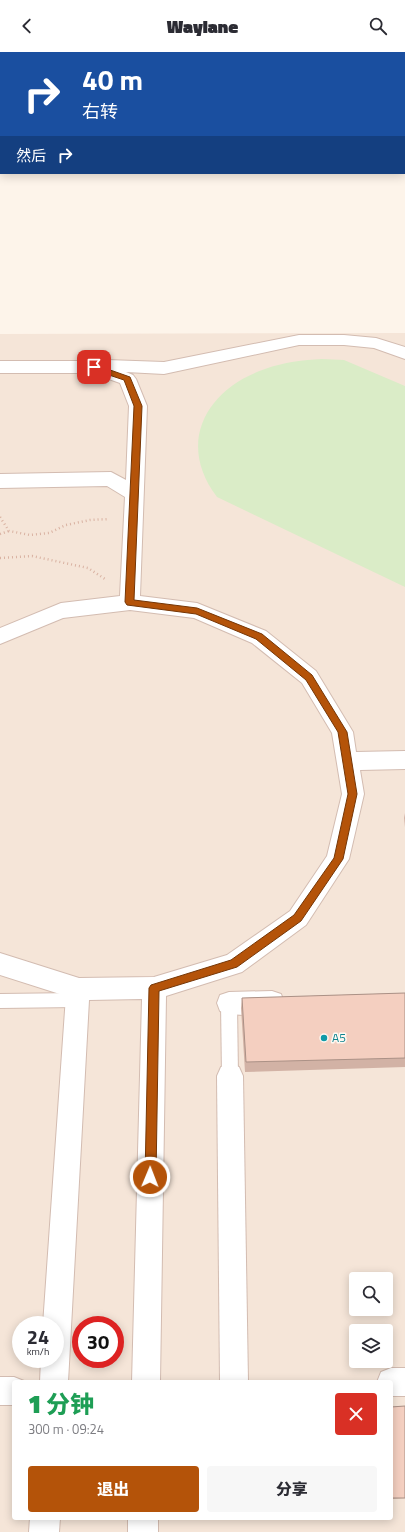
<!DOCTYPE html>
<html lang="zh">
<meta charset="utf-8">
<style>
body{margin:0;font-family:"Titillium Web","Noto Sans SC",sans-serif;background:#f7f7f7;color:#2b2b33;height:100vh;display:flex;flex-direction:column;font-size:15px;white-space:nowrap}
*{box-sizing:border-box;margin:0}
p{font-size:13px;color:#7c7c81}
.icon{flex:none;width:22px;height:22px;fill:none;stroke:currentColor;stroke-width:2;stroke-linecap:round;stroke-linejoin:round}
.map{position:relative;flex:1;overflow:hidden}
.details{position:absolute;left:12px;top:1328px;width:381px;height:140px;display:flex;flex-direction:column;background:#fff;border-radius:4px;box-shadow:0 2px 10px #0003}
.details>*{flex:none}
.guide{position:absolute;left:0px;top:0px;width:405px;height:122px;box-shadow:0 2px 10px #0003;background:#1a4fa0;color:#fff;overflow:hidden}
.tools{position:absolute;left:349px;top:1220px;display:grid;gap:8px}
.tools a{display:grid;place-items:center;width:44px;height:44px;border-radius:4px;background:#fff;box-shadow:0 2px 10px #0003;font-size:20px}
.speed{position:absolute;left:12px;top:1264px;display:flex;gap:8px;font-size:20px;font-weight:700;text-align:center}
.speed>*{display:grid;place-content:center;width:52px;height:52px;border-radius:50%;background:#fff;box-shadow:0 2px 10px #0003;line-height:1}
.speed small{font-size:10px;font-weight:400}
.speed .limit{border:6px solid #d22;background:#fff;color:#111}
.pin{position:absolute;display:grid;place-items:center;width:34px;height:34px;color:#fff;margin:-17px;border-radius:8px;box-shadow:0 2px 6px #0006}
.me{position:absolute;width:44px;margin:-22px;rotate:1deg;stroke-linejoin:round;filter:drop-shadow(0 0 3px #0008)}
.turn{display:flex;align-items:center;gap:14px;height:84px;padding:0 16px;font-size:18px}
.turn .icon{width:52px;height:52px;stroke-width:2.5}
.turn b{display:block;font-size:28px;line-height:34px}
.then{display:flex;align-items:center;height:38px;padding:0 16px;background:#0003;gap:8px;font-size:15px}
.round{display:grid;place-items:center;flex:none;width:42px;height:42px;border-radius:4px;background:#f7f7f7}
.summary{display:flex;align-items:center;justify-content:space-between;height:68px;padding:0 16px}
h1{font-size:24px;font-weight:800;line-height:30px;color:#1e9e55}
.primary-button{display:flex;gap:8px;margin-top:auto;padding:8px 16px}
.primary-button a{flex:1;height:46px;border-radius:4px;background:#b45309;color:#fff;font-size:16px;font-weight:800;line-height:46px;text-align:center}
.primary-button a+a{background:#f7f7f7;color:#2b2b33}
header{display:flex;justify-content:space-between;align-items:center;height:52px;padding:0 16px;background:#fff;font-size:18px;font-weight:800}
.map>svg:first-child{display:block}
</style>
<header><svg class="icon" aria-label="back" viewBox="0 0 24 24"><path d="M15 5l-7 7 7 7"/></svg>Waylane<svg class="icon" aria-label="search" viewBox="0 0 24 24"><circle cx="10" cy="10" r="6"/><path d="M15 15l6 6"/></svg></header>
<div class="map">
<svg width="405" height="1480" viewBox="0 0 405 1480">
<rect width="100%" height="100%" fill="#fdf4ea"/>
<path fill="#f5e5d8" fill-rule="evenodd" d="M405,281V1480H0V282ZM356,1227H386V1257H356ZM21,1273H55V1307H21ZM81,1273H115V1307H81ZM356,1279H386V1309H356ZM14,1330H391V1466H14Z"/>
<path fill="#daecc7" d="M322,307L344,308L405,334V535L217,445C176,391 206,337 265,317C284,310 303,308 322,307Z"/>
<g fill="none" stroke-linecap="round" stroke-linejoin="round">
<defs>
<g id="service">
<path d="M77,941L82,943L85,948L82,953L77,955L0,956V942Z"/>
<path d="M229,944L234,946L237,951L238,1024L236,1030L230,1032L224,1030L222,1024L221,951L224,946Z"/>
</g>
<g id="minor">
<path d="M299,283H344L376,286L405,295V307L374,296L344,293H299L164,322L126,320L133,323L136,327L147,354L140,544L197,551L266,579L316,619L353,680L356,700L405,699V717L360,718L364,742L349,807L306,873L242,920L166,944L160,1330H132L142,947L89,948L68,1330H40L41,1307H55V1273H43L66,944L0,923V901L79,926L154,925L227,903L290,859L327,804L342,742L332,681L302,631L252,591L194,566L130,558L63,566L0,592V576L61,551L120,544L125,445L107,434L0,436V422L111,420L126,428L129,354L120,331L92,321H0V309H94L100,311L107,308L164,310Z"/>
<path d="M272,939L281,942L284,950L281,958C266,964 235,965 220,959L217,951L220,943L229,940Z"/>
<path d="M230,1012L239,1015L243,1024L248,1330H220L217,1024L221,1015Z"/>
<path d="M391,1316H405V1344H391V1330H377L381,1320Z"/>
<path d="M0,1325H14L24,1329L25,1330H14V1353H0Z"/>
<path d="M30,1466H60L59,1480H29Z"/>
<rect x="128" y="1466" width="30" height="14"/>
</g>
<g id="primary">
<path d="M133,0H148L149,1H134Z"/>
<path d="M187,0H203L204,1H188Z"/>
<rect x="404" y="71" width="1" height="8"/>
<rect x="404" y="92" width="1" height="8"/>
</g>
</defs>
<use href="#service" stroke="#d3bcb1" stroke-width="2"/>
<use href="#minor" stroke="#d3bcb1" stroke-width="2"/>
<use href="#primary" stroke="#dad0cd" stroke-width="2"/>
<g stroke="#d9b2a2" stroke-width="2.5" stroke-dasharray="1 3" stroke-linecap="butt">
<path d="M0,465L9,479L30,483L49,481L66,473L90,468L109,467"/>
<path d="M0,482L9,479"/>
<path d="M0,506L32,504L88,516L105,527"/>
</g>
<use href="#service" fill="#fff" fill-rule="evenodd"/>
<use href="#minor" fill="#fff" fill-rule="evenodd"/>
<use href="#primary" fill="#fdd1a1" fill-rule="evenodd"/>
</g>
<g fill="#d2b2a5">
<path d="M405,761V775L404,766Z"/>
<path d="M405,941V1015L245,1020L241,956L242,946Z"/>
<path d="M405,1354V1446L391,1447V1355Z"/>
</g>
<g fill="#f4cfc0" stroke="#ab9186">
<path d="M405,941V1006L246,1010L242,946Z"/>
<path d="M405,1354V1446H391V1355Z"/>
</g>
<path fill="#b45309" stroke="#753606" d="M91,313H96L130,325L142,354L134,548L197,556L262,582L312,623L347,680L357,742L343,807L301,869L237,915L159,939L156,1125L154,1129L150,1131L147,1129L145,1125L149,936L151,933L231,908L294,863L334,806L348,742L338,680L306,628L256,587L196,562L127,553L125,550L134,354L124,328L91,317Z"/>
<circle fill="#0f9aa8" stroke="#fff8f1" stroke-width="1.5" cx="324" cy="986" r="4"/>
<g text-anchor="middle" stroke-width="3" stroke-linejoin="round" paint-order="stroke">
<g font-size="12" fill="#0d838f" stroke="#fff8f1" text-anchor="start">
<text x="332" y="990">A5</text>
</g>
</g>
</svg>
<div class="tools">
<a><svg class="icon" aria-label="search" viewBox="0 0 24 24"><circle cx="10" cy="10" r="6"/><path d="M15 15l6 6"/></svg></a>
<a><svg class="icon" aria-label="layers" viewBox="0 0 24 24"><path d="M12 4l9 5-9 5-9-5zM3 14l9 5 9-5"/></svg></a>
</div>
<div class="speed"><div>24<small>km/h</small></div><div class="limit">30</div></div>
<div class="pin" style="left:94px;top:315px;background:#d93025"><svg class="icon" aria-label="arrive" viewBox="0 0 24 24"><path d="M6 21V4h12l-3 4 3 4H6"/></svg></div>
<svg class="me" style="left:150px;top:1125px" viewBox="-20 -20 40 40"><circle r="17" fill="#b45309" stroke="#fff" stroke-width="3"/><path d="M0-11L8 9 0 5-8 9z" fill="#fff"/></svg>
<div class="guide">
<div class="turn"><svg class="icon" aria-label="right" viewBox="0 0 24 24"><path d="M7 20v-9h11M14 6l5 5-5 5"/></svg><div><b>40 m</b>右转</div></div>
<div class="then">然后<svg class="icon" aria-label="right" viewBox="0 0 24 24"><path d="M7 20v-9h11M14 6l5 5-5 5"/></svg></div>
</div>
<section class="details">
<div class="summary"><div><h1>1 分钟</h1><p>300 m · 09:24</p></div><a class="round" style="background:#d93025;color:#fff"><svg class="icon" aria-label="close" viewBox="0 0 24 24"><path d="M6 6l12 12M18 6L6 18"/></svg></a></div>
<div class="primary-button"><a>退出</a><a>分享</a></div>
</section>
</div>
